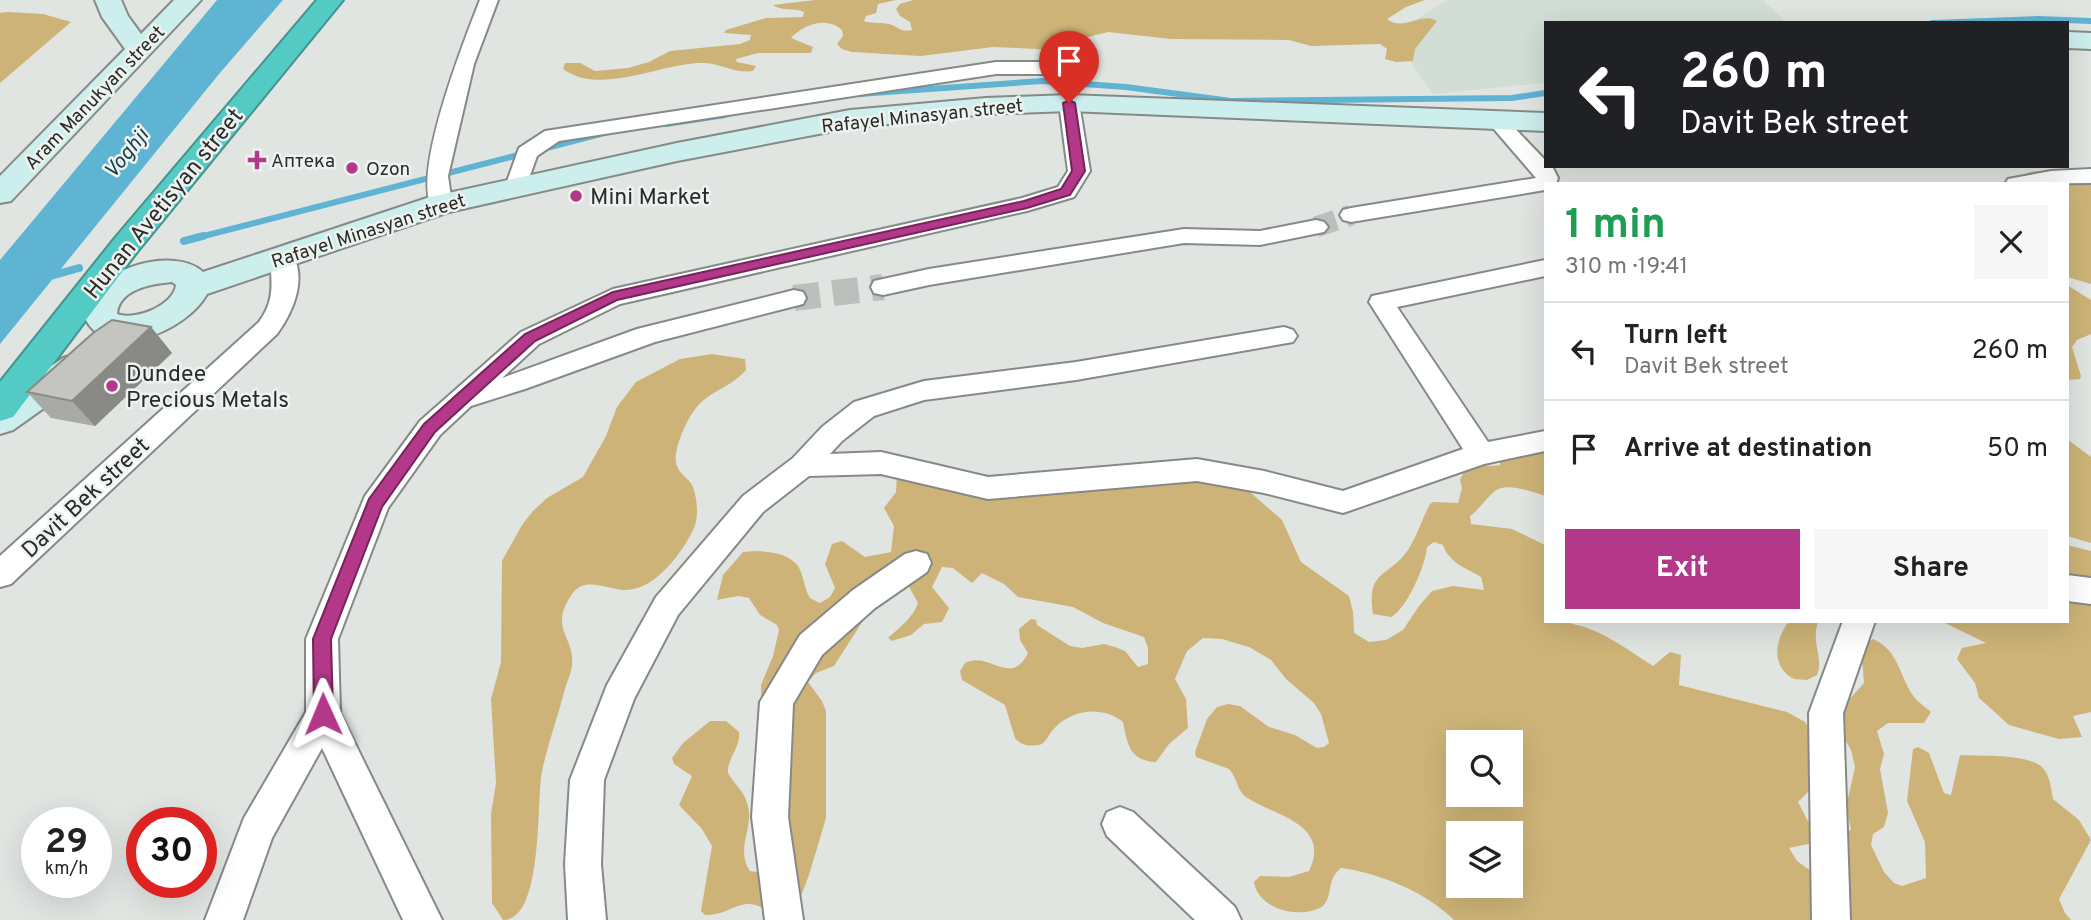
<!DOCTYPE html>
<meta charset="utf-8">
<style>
body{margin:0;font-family:Overpass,sans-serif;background:#f6f6f6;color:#222;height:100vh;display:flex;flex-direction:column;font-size:26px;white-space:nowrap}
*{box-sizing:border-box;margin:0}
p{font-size:23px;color:#767676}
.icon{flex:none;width:38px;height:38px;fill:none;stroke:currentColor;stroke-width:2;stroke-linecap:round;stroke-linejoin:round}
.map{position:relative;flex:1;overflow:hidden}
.sheet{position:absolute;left:1544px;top:182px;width:525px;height:441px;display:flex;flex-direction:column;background:#fff;border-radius:0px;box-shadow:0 7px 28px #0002}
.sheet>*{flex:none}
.banner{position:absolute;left:1544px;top:21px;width:525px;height:147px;border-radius:0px;box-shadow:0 7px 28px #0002;background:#202124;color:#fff;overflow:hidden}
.buttons{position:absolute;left:1446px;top:730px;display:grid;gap:14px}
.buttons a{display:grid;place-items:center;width:77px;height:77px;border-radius:0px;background:#fff;box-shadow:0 7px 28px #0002;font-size:35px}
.speed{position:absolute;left:21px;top:807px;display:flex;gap:14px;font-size:35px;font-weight:700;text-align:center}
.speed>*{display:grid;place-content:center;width:91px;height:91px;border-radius:50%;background:#fff;box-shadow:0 7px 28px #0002;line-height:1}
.speed small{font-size:18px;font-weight:400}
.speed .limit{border:10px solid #d22;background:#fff;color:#111}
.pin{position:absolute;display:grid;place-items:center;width:60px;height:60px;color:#fff;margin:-72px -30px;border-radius:50% 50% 50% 0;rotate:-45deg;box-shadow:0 0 7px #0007}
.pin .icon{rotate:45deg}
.me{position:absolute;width:77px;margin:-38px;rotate:359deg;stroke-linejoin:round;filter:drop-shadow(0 0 5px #0008)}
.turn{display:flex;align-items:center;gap:24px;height:147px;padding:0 21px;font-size:32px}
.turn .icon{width:91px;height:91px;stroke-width:2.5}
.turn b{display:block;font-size:49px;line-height:60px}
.round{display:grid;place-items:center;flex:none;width:74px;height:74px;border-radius:0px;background:#f6f6f6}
.headline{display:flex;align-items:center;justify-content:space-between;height:119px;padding:0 21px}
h1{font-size:42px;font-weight:700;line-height:52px;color:#1e9e55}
.button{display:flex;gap:14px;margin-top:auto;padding:14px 21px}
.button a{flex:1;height:80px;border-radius:0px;background:#b3388a;color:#fff;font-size:28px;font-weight:700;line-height:80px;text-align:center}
.button a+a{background:#f6f6f6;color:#222}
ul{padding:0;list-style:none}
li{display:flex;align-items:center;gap:21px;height:98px;padding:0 21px;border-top:2px solid #e0e0e0}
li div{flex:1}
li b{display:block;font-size:26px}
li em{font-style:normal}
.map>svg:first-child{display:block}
</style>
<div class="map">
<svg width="2091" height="920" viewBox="0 0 2091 920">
<rect width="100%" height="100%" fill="#e1e5e2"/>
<path fill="#d1ddd5" d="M1447,0H1763L1787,23H1545V83L1433,94L1392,35Z"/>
<g fill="#cdb377" fill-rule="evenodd">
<path d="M815,0H896L878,4L876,13L866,16L864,21C872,24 881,22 889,24C899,27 901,33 912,30L910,22L900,16L896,9L900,4L913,0H1425L1406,7L1387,19C1403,32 1422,11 1437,21L1415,49L1413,61L1396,62L1385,59L1387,49L1380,44L1311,46L1289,40L1171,39L1108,32L1088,37L1075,47L1060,50L993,47L921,56L852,52L842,49L837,44L843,36L842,30C827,16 804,24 791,38L813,47L811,53H758L736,59L737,62L756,66L753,71C733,74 720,62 700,63C659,64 600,96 563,69L565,63H580L595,71L628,68L649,62L670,51L740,44L750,40L751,35L724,33L726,30L766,18L803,17L804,12C794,7 782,12 773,5Z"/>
<path d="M8,12L43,14L71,22L0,83V13Z"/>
<path d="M2037,171L2091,179V284L2067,277V184L1975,183L2008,182L2027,173Z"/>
<path d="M2067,285L2091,300V334L2077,340L2072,347L2081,376L2080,379L2067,380Z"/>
<path d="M712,354L745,359L746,370C732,387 709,391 696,408C687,419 671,453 677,466C680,475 690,479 693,487C697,498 699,517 694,528C683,552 655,590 626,590C608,590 585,575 572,594C548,629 575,637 572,664C572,672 567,681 565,689C558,716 548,743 542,771C536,801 544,920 503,920L492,903L491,814L496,783L491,699L501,662L502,561L522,525L533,511L547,498L583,477L606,436L617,407L636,382L680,359Z"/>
<path d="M1525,434H1535L1545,440V496C1532,492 1507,482 1495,491C1486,498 1480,509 1470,516L1471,524L1512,529L1545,545V621C1591,621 1616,642 1653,666L1670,652L1681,655L1679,685L1787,712L1805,722L1816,741L1812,788L1798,802L1813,831V843L1789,848L1797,861L1815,874L1851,829L1846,807L1855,767L1851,750L1838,728L1837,713L1864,683L1861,646L1873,639C1899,650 1899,676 1914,697C1918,702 1925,707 1931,712L1924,723H1888L1877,731L1884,754L1880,769L1888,813L1884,827L1873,834L1871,845L1884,872L1894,883L1902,886L1926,878L1925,842L1907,801L1913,749L1918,747L1929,753L1944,793L1951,795L1960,755C1980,756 2028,754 2042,767C2050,775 2051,788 2053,799L2079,820L2091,840L2059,899L2065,913L2071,920H1454C1426,892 1379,873 1341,868C1326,880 1333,896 1323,906C1302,920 1258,910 1254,882L1260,876L1289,877L1309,871C1332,823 1273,816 1246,797C1237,791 1237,777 1229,769L1196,757L1195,752L1207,719L1217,707L1228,704L1240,706L1269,727L1295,735L1317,748L1324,747L1329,743L1321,714L1314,703L1286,679L1271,660L1249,647L1222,639L1203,638L1187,651L1175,679L1186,699L1188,728L1169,744L1156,762C1130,761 1127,744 1123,722C1102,705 1070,709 1052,731C1048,736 1047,740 1042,744C1032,747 1021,746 1015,738L1005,705L962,680L960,671L965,663C988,650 1011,688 1028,653L1020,640L1019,629L1031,619L1036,620L1037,625L1070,646L1082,648L1104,644L1115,647L1125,651L1138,667L1148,664V648L1144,637L1103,623L1073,607L1018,597L1004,584L982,573L972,583L953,568L942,567L932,587L949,608L942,622L924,624L911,635L892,641L888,638C900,627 912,619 918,603L907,583L903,580L866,616L834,666L816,673L808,682L822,701L826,711V818L809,875L798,904L773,915C742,890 734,916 705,915L701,911L712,846L702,829L679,805L692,776L674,764L672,758L683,743L710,721H726L739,732C741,747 727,758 728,773C736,787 744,790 748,806C754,828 735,849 750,871L765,873L761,685L773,656L779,630L777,625L760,615L749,598L738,596L717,600L723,575L743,552C759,550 788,551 798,566C804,576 804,588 810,598L820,603L830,597L835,588L825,564L832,544L842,541L865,557L891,552L894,526L884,508L896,492L897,475L974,480L1095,466L1168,470L1243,486L1282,520L1301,562L1349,596L1353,612L1354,633L1369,642L1386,640L1403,630L1419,606L1432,591L1453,586L1484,590L1481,577C1465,567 1450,564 1443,545L1434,542L1427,547C1426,564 1407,609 1391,617L1373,614C1366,569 1389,578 1408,550C1417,536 1422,519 1430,504L1433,502L1458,503L1462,488L1460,480C1468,460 1483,468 1500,465V457ZM1458,742H1510V794H1458ZM1458,833H1510V886H1458Z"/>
<path d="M2067,439L2091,457V543L2067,536Z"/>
<path d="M2067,545L2091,551V712L2073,716L2082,737L2059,739L2009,725L1979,698L1975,683L1957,659L1962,648L1986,643L1941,621H2067Z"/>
<path d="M1789,621H1818C1811,645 1824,657 1817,675L1807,680L1794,679C1770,666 1775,640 1789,621Z"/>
</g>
<path fill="#5fb3d3" d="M217,0H283L219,74L0,344V260Z"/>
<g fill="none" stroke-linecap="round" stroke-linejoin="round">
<g stroke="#5fb3d3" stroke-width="6">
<path d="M1932,23L2039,19L2091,21"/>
<path d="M859,94L1042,81L1126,87L1231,101L1512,98L1545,93"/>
<path d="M666,124L725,115"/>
<path d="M539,150L604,133"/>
<path d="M196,238L526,153"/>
</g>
<g stroke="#5fb3d3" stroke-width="8">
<path d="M184,241L203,236"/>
<path d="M47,277L79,268"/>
</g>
<path stroke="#bcc0bd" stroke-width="21" stroke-dasharray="21 10" stroke-linecap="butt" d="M1316,227L1351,215"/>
<path stroke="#bcc0bd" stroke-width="26" stroke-dasharray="26 13" stroke-linecap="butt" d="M794,298L883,287"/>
<defs>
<g id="street">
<path d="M480,0H498L474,64L448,176L452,204L449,209H433C410,176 465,38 480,0Z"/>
<path d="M996,62H1070L1077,64L1080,68L1077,72L1070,74H996L559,141L537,156L524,192H508L505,187L519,148L545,131Z"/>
<path d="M1069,97L1076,99L1079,103L1090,171L1074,197L1027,211L620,304L539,344L502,378L637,329L794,290L803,292L806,298L803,304L655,342L525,389L471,406L440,435L388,508L338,639L340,713L442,920H403L322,748L272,838L243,920H205L244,818L306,712V639L365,496L420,421L521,332L613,289L1022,198L1058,187L1068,171L1059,103L1062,99Z"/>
<path d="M1497,115L1504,117L1545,160V166L1553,168L1558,178L1556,184H1545V190L1351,222L1343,220L1340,215L1343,210L1351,208L1536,178L1487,121L1490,117Z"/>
<path d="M2091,169V183L2005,184L2008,179L2051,171Z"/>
<path d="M1316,220L1324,222L1328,227L1324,232L1260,245L1184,243L929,285L883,295L874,293L871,287L874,281L929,269L1184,229L1260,231Z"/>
<path d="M283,249L291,252C308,278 293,312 277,334L11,584L0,587V556L259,322C282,291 264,268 275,252Z"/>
<path d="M1545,260V276L1397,307L1488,442L1545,431V451L1484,464L1343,513L1264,493L1197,481L988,499L881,474L809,476L763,512L678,615L634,699L604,780L601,864L606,920H568L565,864L570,780L607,685L656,597L743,496L793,458L822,427L854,402L924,381L1076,362L1284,327L1293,330L1297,336L1293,342L1076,380L924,400L874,416L842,441L830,454L881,452L988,477L1197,459L1264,471L1343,491L1463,449L1369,302L1372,296Z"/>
<path d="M916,551L927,554L931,563L927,572L875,608L822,655L793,704L788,817L803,920H765L752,817L760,702L800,635L853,590L905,554Z"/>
<path d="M2067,575L2091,578V604L2067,601Z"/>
<path d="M1843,621H1875L1843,713L1850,920H1812L1809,713Z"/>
<path d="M1120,807L1133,812L1235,907L1241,920H1195L1107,836L1102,824L1107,812Z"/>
</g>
<g id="secondary">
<path d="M95,0H121L128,16L141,34L174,0H201L11,201L0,203V176L125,49L102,17Z"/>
<path d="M2067,32L2091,33V49L2067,48Z"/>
<path d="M1069,95L1545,113V131L1069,111L986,114L850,128L677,161L449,212L207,294C187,331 104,367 83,314C87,271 173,244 203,272L430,197L677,143L850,110L986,98ZM172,282L176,285C174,305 136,321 117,314C119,289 151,284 172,282Z"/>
<path d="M76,354L89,358L94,367L89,376L13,430L0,434V401L63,358Z"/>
</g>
<path id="highway" d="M317,0H343L137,252L13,417L0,421V382L115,238Z"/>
</defs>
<use href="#street" stroke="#868a87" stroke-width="4"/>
<use href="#secondary" stroke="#868a87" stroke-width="4"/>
<use href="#highway" stroke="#45938e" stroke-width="4"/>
<use href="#street" fill="#fff" fill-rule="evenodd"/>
<use href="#secondary" fill="#ccefed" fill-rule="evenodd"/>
<use href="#highway" fill="#54cac4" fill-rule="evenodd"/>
</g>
<path fill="#a9a9a5" d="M151,327L172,353L95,426L51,418L27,392Z"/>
<path fill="#898a86" d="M151,327L172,353L95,426L72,401Z"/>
<path fill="#c4c5c0" stroke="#898a86" stroke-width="2" d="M112,320L151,327L72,401L27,392L93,333Z"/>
<path fill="#b3388a" stroke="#74245a" stroke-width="2" d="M1069,100L1075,103L1085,171L1070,195L1027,208L617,300L535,341L435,432L382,507L331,639L333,714L330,720L323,723L317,720L314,714L313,639L369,499L424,424L525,334L613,292L1024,201L1061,189L1072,171L1063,103Z"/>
<g fill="#b3388a" stroke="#eef3ef" stroke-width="2.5">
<path d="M253.5 149.5h7v7h7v7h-7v7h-7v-7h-7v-7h7z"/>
<circle cx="352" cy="168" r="7"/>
<circle cx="576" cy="196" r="7"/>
<circle cx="112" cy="386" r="7"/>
</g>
<g text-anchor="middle" stroke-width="5" stroke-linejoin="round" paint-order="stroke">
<g font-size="19" fill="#2a2c2b" stroke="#eef3ef">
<text transform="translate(94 97) rotate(-46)" y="7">Aram Manukyan street</text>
<text transform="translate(922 115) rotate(-6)" y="7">Rafayel Minasyan street</text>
<text transform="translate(368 230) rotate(-18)" y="7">Rafayel Minasyan street</text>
</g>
<g font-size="19" fill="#2a2c2b" stroke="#eef3ef" text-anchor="start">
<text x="271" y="167">Аптека</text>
<text x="366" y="175">Ozon</text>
</g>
<g font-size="21" font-style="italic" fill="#1a404e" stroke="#eef3ef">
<text transform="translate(126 153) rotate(-51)" y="7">Voghji</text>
</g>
<g font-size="23" fill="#2a2c2b" stroke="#eef3ef" text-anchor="start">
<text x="590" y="204">Mini Market</text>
<text x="126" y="381">Dundee<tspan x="126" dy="26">Precious Metals</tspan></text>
</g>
<g font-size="23" fill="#2a2c2b" stroke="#eef3ef">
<text transform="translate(163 203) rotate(-51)" y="8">Hunan Avetisyan street</text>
<text transform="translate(85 497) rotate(-43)" y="8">Davit Bek street</text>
</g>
</g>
</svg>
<div class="buttons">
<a><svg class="icon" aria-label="search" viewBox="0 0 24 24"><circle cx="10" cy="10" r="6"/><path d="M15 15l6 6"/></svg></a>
<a><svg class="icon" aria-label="layers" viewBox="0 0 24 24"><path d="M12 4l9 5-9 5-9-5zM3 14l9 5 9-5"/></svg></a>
</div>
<div class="speed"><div>29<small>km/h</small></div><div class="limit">30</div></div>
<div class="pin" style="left:1069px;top:103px;background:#d93025"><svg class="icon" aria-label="arrive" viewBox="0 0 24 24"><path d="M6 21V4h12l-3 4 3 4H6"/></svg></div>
<svg class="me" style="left:323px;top:714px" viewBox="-20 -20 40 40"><path d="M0-17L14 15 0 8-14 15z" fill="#b3388a" stroke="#fff" stroke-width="4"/></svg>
<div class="banner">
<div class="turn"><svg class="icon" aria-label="left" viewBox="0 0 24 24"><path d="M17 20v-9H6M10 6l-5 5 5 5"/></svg><div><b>260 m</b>Davit Bek street</div></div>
</div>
<section class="sheet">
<div class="headline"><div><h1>1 min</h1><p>310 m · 19:41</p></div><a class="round"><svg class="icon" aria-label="close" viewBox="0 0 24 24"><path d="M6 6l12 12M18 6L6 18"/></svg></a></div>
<ul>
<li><svg class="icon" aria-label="left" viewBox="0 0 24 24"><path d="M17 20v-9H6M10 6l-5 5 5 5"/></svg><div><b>Turn left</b><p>Davit Bek street</p></div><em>260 m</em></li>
<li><svg class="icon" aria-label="arrive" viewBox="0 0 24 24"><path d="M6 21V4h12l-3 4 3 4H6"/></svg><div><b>Arrive at destination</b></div><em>50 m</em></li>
</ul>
<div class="button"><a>Exit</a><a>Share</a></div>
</section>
</div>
